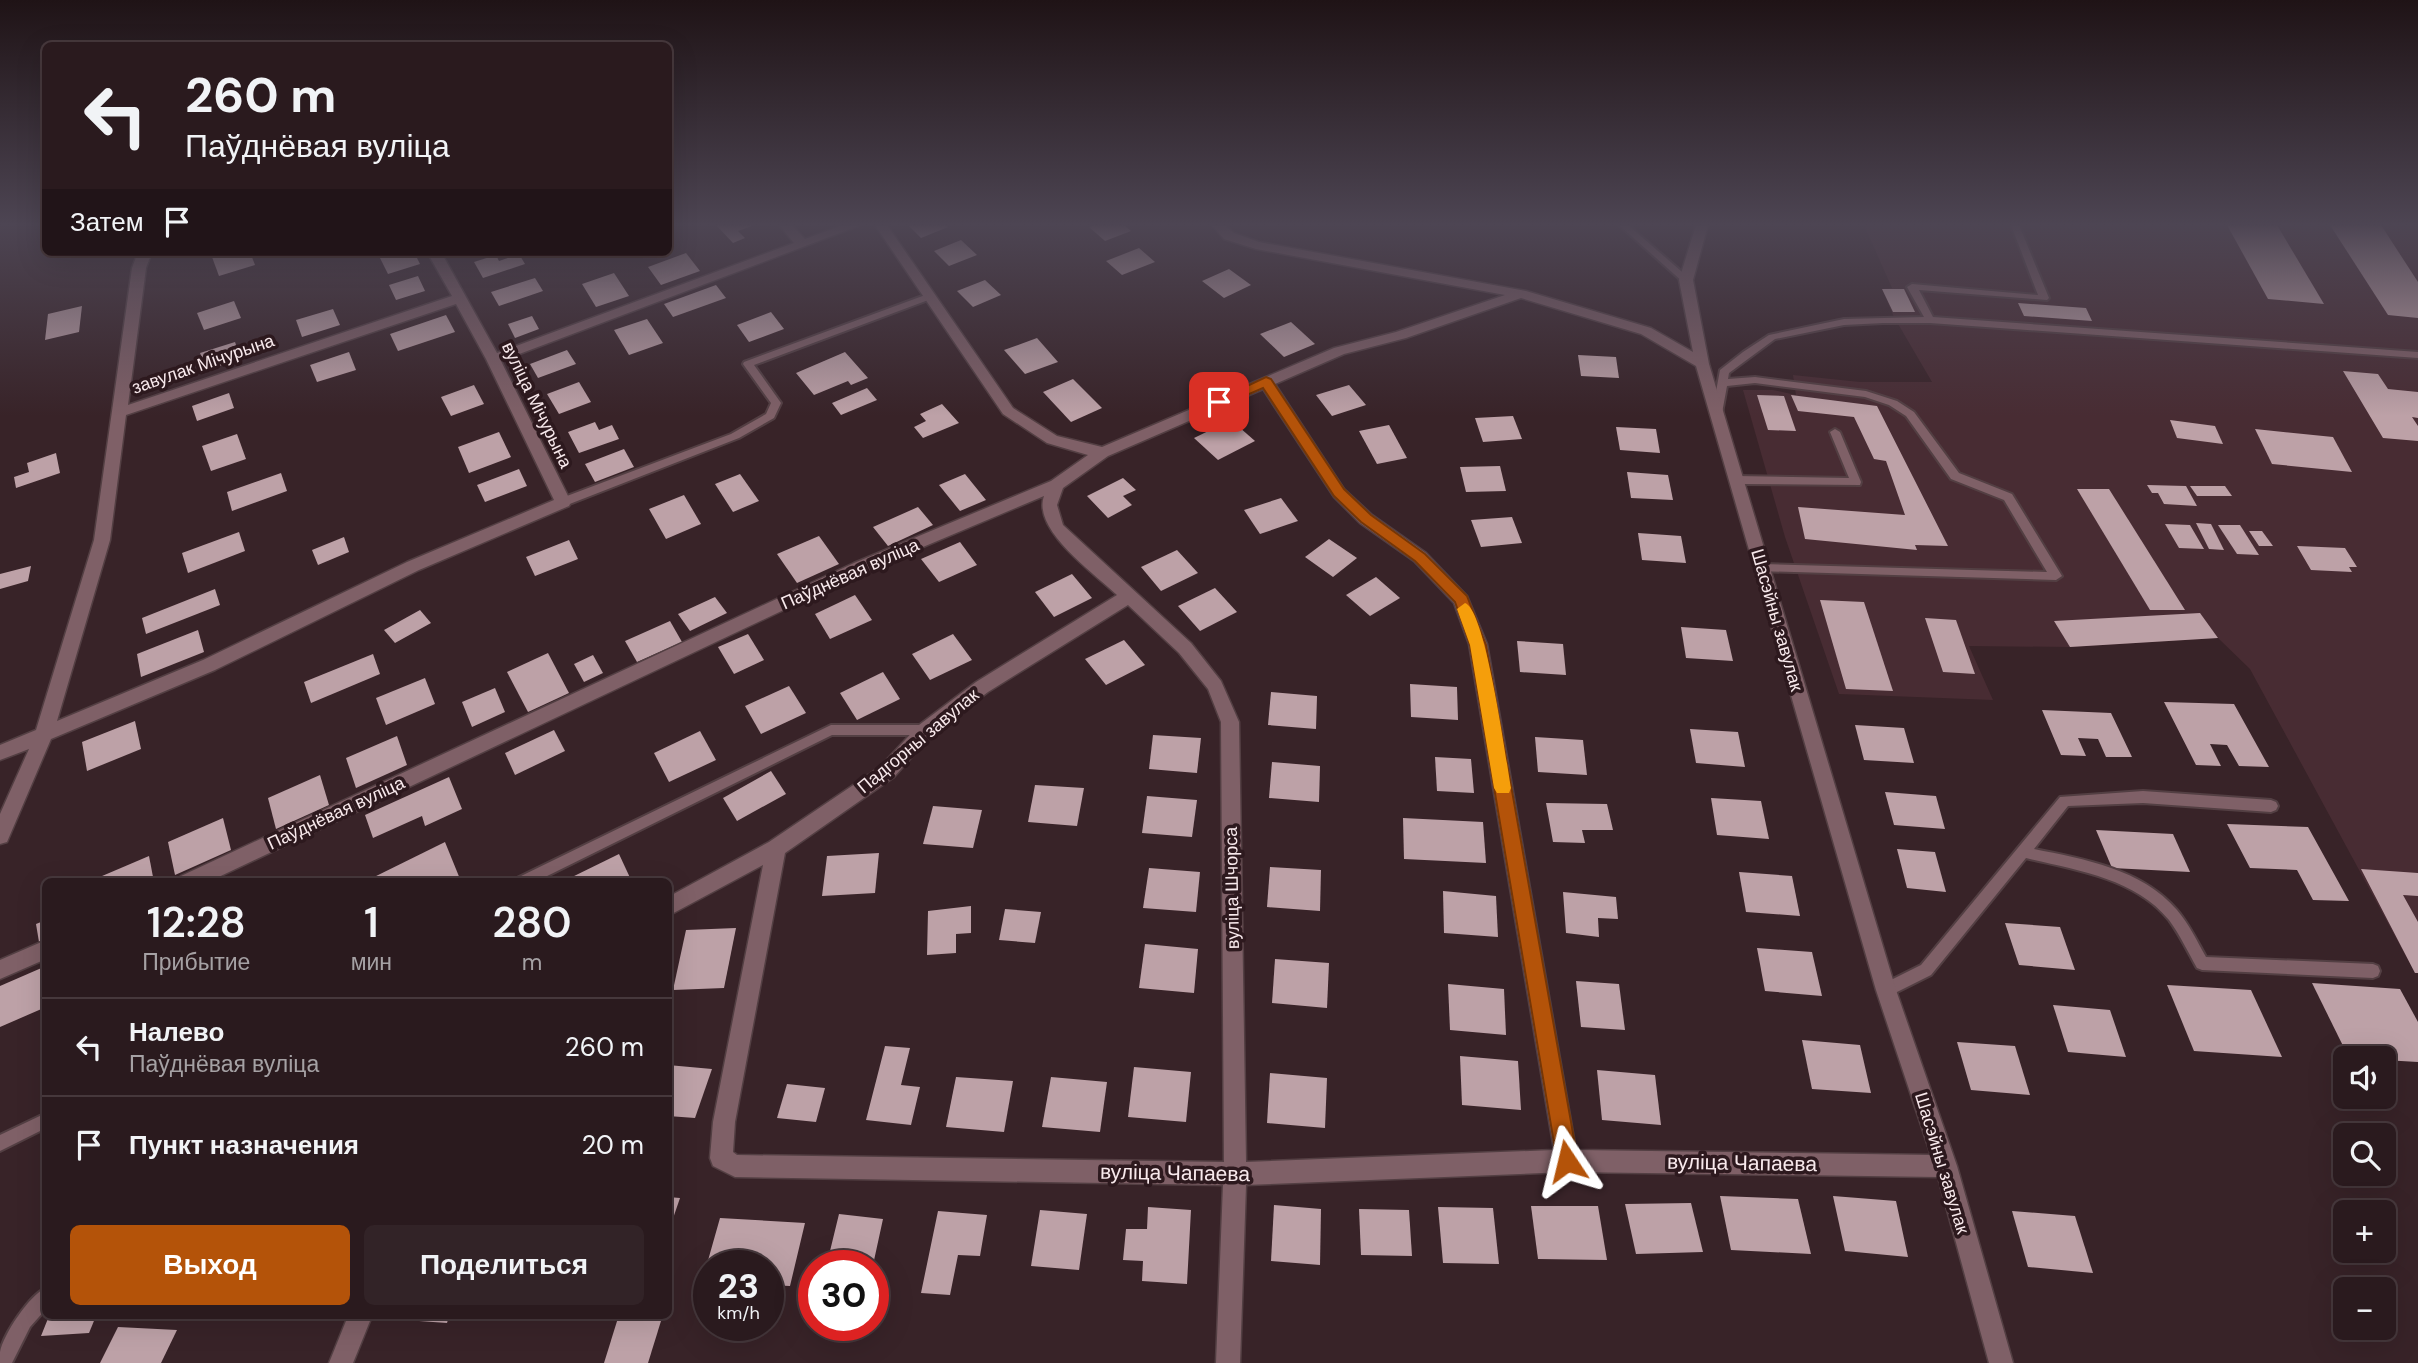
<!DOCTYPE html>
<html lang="ru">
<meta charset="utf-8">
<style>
body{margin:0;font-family:"DM Sans",sans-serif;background:#322327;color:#f1f3f6;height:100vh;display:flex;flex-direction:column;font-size:26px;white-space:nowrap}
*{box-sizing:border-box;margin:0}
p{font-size:23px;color:#a5a1a4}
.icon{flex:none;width:38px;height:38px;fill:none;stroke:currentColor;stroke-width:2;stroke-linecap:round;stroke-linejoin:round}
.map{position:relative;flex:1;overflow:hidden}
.sheet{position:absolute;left:42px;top:878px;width:630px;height:441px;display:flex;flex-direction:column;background:#2a1a1e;border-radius:10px;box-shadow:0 7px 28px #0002,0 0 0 2px #46383c}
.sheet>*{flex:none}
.banner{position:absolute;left:42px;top:42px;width:630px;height:214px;border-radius:10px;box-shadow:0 7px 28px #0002,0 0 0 2px #46383c;background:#2a1a1e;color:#f1f3f6;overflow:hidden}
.fabs{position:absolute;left:2333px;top:1046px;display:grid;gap:14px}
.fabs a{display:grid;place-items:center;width:63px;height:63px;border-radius:10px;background:#2a1a1e;box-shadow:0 7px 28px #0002,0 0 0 2px #46383c;font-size:35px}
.speed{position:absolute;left:693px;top:1250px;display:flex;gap:14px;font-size:35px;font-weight:700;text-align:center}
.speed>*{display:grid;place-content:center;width:91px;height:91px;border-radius:50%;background:#2a1a1e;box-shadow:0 7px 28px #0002,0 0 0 2px #46383c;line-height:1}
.speed small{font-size:18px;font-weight:400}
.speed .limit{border:10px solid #d22;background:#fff;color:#111}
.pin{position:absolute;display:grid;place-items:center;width:60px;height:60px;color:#fff;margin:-30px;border-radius:14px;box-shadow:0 4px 10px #0006}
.me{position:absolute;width:77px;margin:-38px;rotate:350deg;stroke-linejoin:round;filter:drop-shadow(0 0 5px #0008)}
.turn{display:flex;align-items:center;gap:24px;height:147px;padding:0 28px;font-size:32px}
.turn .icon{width:91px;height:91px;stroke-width:2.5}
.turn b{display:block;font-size:49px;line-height:60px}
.then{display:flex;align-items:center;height:66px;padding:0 28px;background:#0003;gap:14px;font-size:26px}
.eta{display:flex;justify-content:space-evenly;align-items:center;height:119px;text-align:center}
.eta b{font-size:42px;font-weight:600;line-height:49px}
.cta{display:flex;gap:14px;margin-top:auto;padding:14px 28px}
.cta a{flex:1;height:80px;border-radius:10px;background:#b45309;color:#fff;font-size:28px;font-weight:600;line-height:80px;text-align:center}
.cta a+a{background:#322327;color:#f1f3f6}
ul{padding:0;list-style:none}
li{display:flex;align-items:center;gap:21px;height:98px;padding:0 28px;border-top:2px solid #46383c}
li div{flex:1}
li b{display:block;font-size:26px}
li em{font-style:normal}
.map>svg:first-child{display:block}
</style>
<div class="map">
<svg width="2418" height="1363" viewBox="0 0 2418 1363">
<rect width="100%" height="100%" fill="#382328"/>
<path fill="#482c33" d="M1864,225H2418V973H2415L2250,669L2218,638L2070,647L1969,646L1993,700L1839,694L1785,537L1743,390H1773L1796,395L1793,375L1860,382H1932L1894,317L1882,289L1892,288Z"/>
<g fill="#bda1a7">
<path d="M716,225H755L738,231L745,238L733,243Z"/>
<path d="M908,225H945L948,227L921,238Z"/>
<path d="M1093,225H1124L1131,231L1105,241L1089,227Z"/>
<path d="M2227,225H2277L2324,304L2268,299Z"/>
<path d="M2330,225H2381L2418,282V318L2388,315Z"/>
<path d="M961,240L977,255L949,266L934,251Z"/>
<path d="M1139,248L1155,262L1122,275L1106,261Z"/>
<path d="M228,252H250L255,265L219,276L212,257Z"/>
<path d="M384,252H414L420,264L388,274L378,254Z"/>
<path d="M686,253L700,271L661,285L648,267Z"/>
<path d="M519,254L525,264L483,278L474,262L496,255L499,261Z"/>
<path d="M1229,269L1251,285L1224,298L1202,281Z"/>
<path d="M614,273L629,296L596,307L582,284Z"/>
<path d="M418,276L425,291L396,300L389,285Z"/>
<path d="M535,278L543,291L499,306L491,292Z"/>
<path d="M985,280L1001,295L973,307L957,291Z"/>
<path d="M716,285L726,298L673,317L664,304Z"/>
<path d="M1882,289H1904L1915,312H1893Z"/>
<path d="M234,301L241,318L204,330L197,313Z"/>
<path d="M2018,303L2086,308L2092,321L2024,316Z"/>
<path d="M82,306L79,332L45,340L48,314Z"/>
<path d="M333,309L340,325L302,337L296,320Z"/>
<path d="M771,312L784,329L749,342L737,325Z"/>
<path d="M446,315L455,332L398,351L390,334Z"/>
<path d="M532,316L539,329L515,338L508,324Z"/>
<path d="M647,319L663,343L629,355L614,330Z"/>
<path d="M1291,322L1315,344L1284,357L1260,334Z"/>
<path d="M1037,338L1058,362L1025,374L1004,350Z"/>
<path d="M235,342L241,359L207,370L200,353Z"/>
<path d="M567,350L576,364L538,378L530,364Z"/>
<path d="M349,352L356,370L317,382L310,365Z"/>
<path d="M845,352L868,378L851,385L848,381L814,395L796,373Z"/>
<path d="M1578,355L1616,357L1619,378L1581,376Z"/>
<path d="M2343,371L2378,374L2388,389L2418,392V418L2412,417L2418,426V441L2383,438Z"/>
<path d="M1073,379L1102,408L1071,422L1043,392Z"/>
<path d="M579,382L591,402L559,414L547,394Z"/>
<path d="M474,385L484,404L451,416L441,397Z"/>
<path d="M1349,385L1366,405L1332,416L1316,395Z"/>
<path d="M867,388L877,400L841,415L832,403Z"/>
<path d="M229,393L234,408L197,421L192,406Z"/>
<path d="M1757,395L1784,396L1796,431L1768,430Z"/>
<path d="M1791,395L1877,406L1948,546L1915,545L1917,550L1805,539L1798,507L1905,515L1886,461L1874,459L1854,417L1798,411Z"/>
<path d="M942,404L959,423L923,438L914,427L926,421L920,414Z"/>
<path d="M1513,416L1522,439L1483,442L1475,418Z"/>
<path d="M1231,420L1255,441L1218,460L1194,438Z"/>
<path d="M2170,420L2215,426L2223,444L2177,438Z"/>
<path d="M595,422L599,430L612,425L619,439L579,453L568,432Z"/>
<path d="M1389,425L1407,458L1377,464L1359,431Z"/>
<path d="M1616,427L1656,429L1660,453L1620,450Z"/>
<path d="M2255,429L2333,437L2352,472L2272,464Z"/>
<path d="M499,432L511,457L469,473L458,447Z"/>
<path d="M237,434L246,459L211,471L202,446Z"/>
<path d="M624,449L634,467L595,482L585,464Z"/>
<path d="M56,453L60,473L16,488L14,477L29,472L27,463Z"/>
<path d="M1500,466L1506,491L1466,492L1460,467Z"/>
<path d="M519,469L527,486L485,502L477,485Z"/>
<path d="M1627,472L1668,475L1673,500L1631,498Z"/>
<path d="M281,473L287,491L232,511L227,492Z"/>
<path d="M740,474L759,501L733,512L715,484Z"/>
<path d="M965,474L986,500L960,511L939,485Z"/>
<path d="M1123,478L1136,490L1123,496L1132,505L1108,518L1087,496Z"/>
<path d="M2147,485L2186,486L2197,506L2164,504L2158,493H2152Z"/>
<path d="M2190,486H2225L2232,496H2197Z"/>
<path d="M2077,489H2109L2185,610H2150Z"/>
<path d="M684,495L701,524L666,539L649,509Z"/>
<path d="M1281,498L1298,521L1260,534L1244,510Z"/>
<path d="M918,507L933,525L888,546L873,527Z"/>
<path d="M1512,517L1522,543L1481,547L1471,520Z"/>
<path d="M2196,523L2211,524L2224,550L2209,549Z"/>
<path d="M2165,524L2190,525L2204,549L2179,548Z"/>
<path d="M2218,525H2240L2259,555L2237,554Z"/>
<path d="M2249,531H2262L2273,546H2259Z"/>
<path d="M239,532L245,551L188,573L182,553Z"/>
<path d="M1638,533L1681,536L1686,563L1642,560Z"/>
<path d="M819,536L839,564L797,583L777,554Z"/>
<path d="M344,537L349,552L318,565L312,550Z"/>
<path d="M1329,539L1357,558L1333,577L1305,557Z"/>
<path d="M569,540L578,559L535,576L526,557Z"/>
<path d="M960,542L977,565L939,582L921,559Z"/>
<path d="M2297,546L2345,548L2357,567H2349L2352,572L2311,570Z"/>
<path d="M1177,550L1198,573L1161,591L1141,567Z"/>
<path d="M31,566L28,581L0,589V574Z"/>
<path d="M1072,574L1092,598L1054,617L1035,592Z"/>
<path d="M1376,577L1400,598L1370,616L1346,595Z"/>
<path d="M1215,588L1237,612L1200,631L1178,606Z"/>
<path d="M215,589L220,605L146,634L142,618Z"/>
<path d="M855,595L872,620L830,639L815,614Z"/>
<path d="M715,597L727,613L690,631L678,614Z"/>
<path d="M1820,600L1864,602L1893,691L1846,689Z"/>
<path d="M420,610L431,623L395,643L384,630Z"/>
<path d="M2200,613L2218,638L2070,647L2054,621Z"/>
<path d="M1925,618L1956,620L1975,674L1943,672Z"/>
<path d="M670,621L682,642L637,662L625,641Z"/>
<path d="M1681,627L1726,630L1733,661L1686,658Z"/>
<path d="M198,630L204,652L141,677L137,654Z"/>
<path d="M748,634L764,660L734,674L718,647Z"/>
<path d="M953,634L972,660L930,680L912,654Z"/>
<path d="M1124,640L1145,665L1106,685L1085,659Z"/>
<path d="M1517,641L1563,644L1566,675L1520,672Z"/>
<path d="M548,653L569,693L528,712L507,672Z"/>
<path d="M373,654L380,674L311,703L304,682Z"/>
<path d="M593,655L603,673L584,682L574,664Z"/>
<path d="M883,672L900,699L857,720L840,693Z"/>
<path d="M425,678L435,704L386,725L376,698Z"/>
<path d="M1410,684L1457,687L1458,720L1411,717Z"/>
<path d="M789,686L806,713L761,734L745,706Z"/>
<path d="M495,688L505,712L472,727L462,702Z"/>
<path d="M1271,692L1317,696L1316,729L1268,725Z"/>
<path d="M2164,702L2234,704L2269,767L2239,766L2227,745L2210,744L2221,766L2196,765Z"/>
<path d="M2042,710L2111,713L2132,757H2106L2098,739L2078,738L2086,756L2061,755Z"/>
<path d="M135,721L141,749L87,771L82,742Z"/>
<path d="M1855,725L1904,728L1914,763L1864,760Z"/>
<path d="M1690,729L1738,732L1745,767L1696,763Z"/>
<path d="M554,730L565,751L515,775L505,753Z"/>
<path d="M700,731L716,760L669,782L654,753Z"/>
<path d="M1153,735L1201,738L1197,773L1149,769Z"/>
<path d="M397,736L407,765L356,788L346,758Z"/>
<path d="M1535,737L1583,740L1587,775L1538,772Z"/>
<path d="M1435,757L1471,759L1474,793L1437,791Z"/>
<path d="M1272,762L1320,766L1319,802L1269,798Z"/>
<path d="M771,771L786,794L737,821L723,798Z"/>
<path d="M320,775L329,805L276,829L268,798Z"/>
<path d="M449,777L462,809L425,826L422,816L373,838L365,815Z"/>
<path d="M1035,785L1084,788L1077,826L1028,822Z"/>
<path d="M1885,792L1936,796L1945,829L1894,825Z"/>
<path d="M1147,796L1197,800L1192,837L1142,833Z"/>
<path d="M1711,798L1761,801L1769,839L1717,835Z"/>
<path d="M1546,803L1607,804L1613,830H1582L1585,843L1553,842Z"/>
<path d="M933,806L982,810L973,848L923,844Z"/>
<path d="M223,818L231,850L175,875L168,842Z"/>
<path d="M1403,818L1483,822L1486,863L1404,859Z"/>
<path d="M2227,824L2308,827L2349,901L2313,900L2297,870L2250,868Z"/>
<path d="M2096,830L2173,834L2190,872L2112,868Z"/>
<path d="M445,842L460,879L455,882H364Z"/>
<path d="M1897,849L1935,852L1946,892L1907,888Z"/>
<path d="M879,853L875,893L822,896L827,856Z"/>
<path d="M619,854L632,882H569L568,879Z"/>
<path d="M149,856L154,882H88Z"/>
<path d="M1270,867L1321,870L1320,911L1267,907Z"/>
<path d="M1149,868L1200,872L1196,912L1143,908Z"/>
<path d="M2361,869L2418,873V896L2403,895L2418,922V973H2415Z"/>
<path d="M1739,872L1792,876L1800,916L1746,912Z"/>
<path d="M1443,891L1496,896L1498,937L1444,933Z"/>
<path d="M1563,892L1616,897L1618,919L1598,918L1599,937L1566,933Z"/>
<path d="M971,906V933L956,934V953L927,955L928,911Z"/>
<path d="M1005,909L1041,912L1035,943L999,940Z"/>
<path d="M46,920V939L39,942L36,924Z"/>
<path d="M2005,923L2060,927L2075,970L2019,965Z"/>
<path d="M736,928L724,988L673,990L686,930Z"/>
<path d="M1145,944L1198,949L1194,993L1139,988Z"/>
<path d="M1757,948L1812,952L1822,996L1765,991Z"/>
<path d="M1275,959L1329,963L1327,1008L1272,1003Z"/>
<path d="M46,966V1007L0,1027V986Z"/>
<path d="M1576,981L1619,984L1625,1030L1581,1027Z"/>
<path d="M2312,983L2400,989L2418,1022V1062L2349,1058Z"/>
<path d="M1448,984L1504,989L1506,1035L1450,1030Z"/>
<path d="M2167,985L2251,990L2282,1057L2194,1051Z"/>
<path d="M2053,1005L2110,1010L2126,1057L2068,1052Z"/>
<path d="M1802,1040L1860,1045L1871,1093L1812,1089Z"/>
<path d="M1957,1042L2015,1046L2030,1095L1971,1090Z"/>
<path d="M885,1046L910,1048L901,1085L920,1087L911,1125L866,1120Z"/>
<path d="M1460,1056L1518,1061L1521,1110L1462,1105Z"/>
<path d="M668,1065L712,1069L695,1118L668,1116Z"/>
<path d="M1134,1067L1191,1072L1186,1122L1128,1117Z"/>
<path d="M1597,1070L1655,1075L1661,1125L1602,1120Z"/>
<path d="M1270,1073L1327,1078L1325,1128L1267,1123Z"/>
<path d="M956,1077L1013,1081L1004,1132L946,1127Z"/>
<path d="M1051,1077L1107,1082L1100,1132L1042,1127Z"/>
<path d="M787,1084L825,1088L816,1122L777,1118Z"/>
<path d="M1720,1196L1798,1199L1811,1254L1731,1250Z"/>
<path d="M1833,1196L1896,1201L1908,1257L1845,1251Z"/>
<path d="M668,1197L680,1198L669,1230H668Z"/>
<path d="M1691,1203L1703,1252L1636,1254L1625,1204Z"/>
<path d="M1274,1205L1321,1209L1320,1265L1271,1261Z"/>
<path d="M1531,1206H1598L1607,1260L1538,1259Z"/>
<path d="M1148,1207L1191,1210L1187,1284L1142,1281L1143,1261L1123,1260L1126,1229H1147Z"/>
<path d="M1438,1207L1493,1208L1499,1264L1443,1263Z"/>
<path d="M1359,1209L1409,1210L1412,1256L1361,1255Z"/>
<path d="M1040,1210L1087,1214L1079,1270L1031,1266Z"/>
<path d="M938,1211L987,1215L980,1256L958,1255L950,1295L921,1293Z"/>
<path d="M2012,1211L2075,1216L2093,1273L2028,1267Z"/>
<path d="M839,1214L883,1219L873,1265H839L842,1253L830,1251Z"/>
<path d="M720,1218L805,1223L790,1286L768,1285V1265H709V1272L705,1271Z"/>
<path d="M49,1316H96L89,1333L41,1336Z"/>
<path d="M392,1316H449L447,1323L391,1319Z"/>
<path d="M618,1318L661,1321L648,1363H604Z"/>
<path d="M118,1327L177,1330L161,1363H100Z"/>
</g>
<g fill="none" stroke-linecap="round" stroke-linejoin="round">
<defs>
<g id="lane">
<path d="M1619,225H1628L1689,278V282H1683Z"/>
<path d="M2011,225H2019L2049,298L2047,300L1919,290L1933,317L2418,352V358L1930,323H1883L1844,325L1775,339L1729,373L1728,379L1755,377L1866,391L1897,401L1914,412L1959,473L2012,494L2062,576L2056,580L1758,571L1756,568L1762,564L2047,572L2004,500L1951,479L1906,416L1889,405L1865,397L1755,383L1727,386L1722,413L1717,416L1712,413L1720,370L1743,352L1769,335L1844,319L1924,317L1907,287L1912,284L2038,295Z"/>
<path d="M928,294L933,297L931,299L754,365L781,403L774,418L739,438L567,505L563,506L558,502L559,499L731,434L766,414L771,403L743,364L744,362Z"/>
<path d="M1835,429L1840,432L1861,482L1860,485L1736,484L1731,480L1736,476L1849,478L1830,432Z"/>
<path d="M831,725H925L929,726L931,730L929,734L925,735H832L535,882H515L517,878Z"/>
<path d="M2143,791L2271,800L2276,802L2278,806L2276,810L2271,812L2143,803L2068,806L2034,849C2084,859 2142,869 2177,910C2189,924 2197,941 2206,957L2373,964L2378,966L2380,971L2378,976L2373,978L2202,970L2197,968C2188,952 2180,935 2169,920C2135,878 2076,870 2026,858L1931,975L1891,995L1886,997L1881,995L1879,990L1881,985L1921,965L2060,797Z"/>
<path d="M46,1113V1128L0,1151V1135Z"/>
<path d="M46,1288V1309L30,1327L12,1363H0C0,1359 0,1355 0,1352C3,1335 30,1294 46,1288Z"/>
</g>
<g id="street">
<path d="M779,225H792L805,239L843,225H861L501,361L571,502L569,506L419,570L215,670L51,739L7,842L0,844V814L29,749L0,760V745L36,730L94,540L132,268L138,252H152L146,268L128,405L452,296L427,252H441L497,353L794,243ZM456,304L486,359L554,500L407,562L203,660L57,721L110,540L126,415Z"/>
<path d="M875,225H887L1013,408L1057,436L1102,447L1334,348L1396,332L1505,295L1256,249L1224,239L1212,225H1225L1234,233L1259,242L1526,291L1651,328L1693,352L1679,280L1696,225H1708L1693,280L1709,364L1896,990L1957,1166L2013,1363H1989L1938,1177L1567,1172L1246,1185L1240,1363H1216L1223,1185L735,1177L713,1166L710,1158L713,1122L763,865L668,916V897L769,842L880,767L919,725L976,682L1117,595C1094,573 1032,530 1044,496L866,571L208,882H178L181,876L854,563L1051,481L1088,455L1047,443L1003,414ZM1521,298L1641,334L1696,366L1876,990L1931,1155L1576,1150L1487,644L1467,596L1426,553L1372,515L1344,489L1275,384L1344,354L1406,338ZM1263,389L1334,497L1360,523L1414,561L1454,603L1469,644L1554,1150L1246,1162L1239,722L1221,681L1191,643L1063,525L1057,505L1063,488L1108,456ZM1128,605L1179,653L1208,689L1221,722L1224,1162L737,1155L733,1152L735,1122L785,853L894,777L931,735L988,692Z"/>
<path d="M46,940V959L0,979V960Z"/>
<path d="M348,1316H372L353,1363H329Z"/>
</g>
</defs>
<use href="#lane" stroke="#533f43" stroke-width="4"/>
<use href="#street" stroke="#533f43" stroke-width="3"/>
<use href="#lane" fill="#7f6067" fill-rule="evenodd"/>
<use href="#street" fill="#7f6067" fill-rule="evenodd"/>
</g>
<linearGradient id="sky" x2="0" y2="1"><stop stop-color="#1f1316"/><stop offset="0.54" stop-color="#4d4553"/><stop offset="1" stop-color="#4d4553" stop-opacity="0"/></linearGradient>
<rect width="2418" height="416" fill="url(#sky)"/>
<path fill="#b45309" stroke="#753606" stroke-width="2" d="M1266,377L1271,379L1344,489L1371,515L1425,554L1467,596L1486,645L1578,1161L1575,1168L1567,1171L1560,1168L1557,1161L1470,645L1455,602L1415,561L1361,522L1334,496L1263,388L1224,405H1215L1213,402Z"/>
<path fill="#f59e0b" d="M1465,603C1486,610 1506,761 1511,788L1509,793H1497L1494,788L1470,645L1457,609Z"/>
<g text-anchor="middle" stroke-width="7" stroke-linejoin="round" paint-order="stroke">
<g font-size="18" fill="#f8e9ec" stroke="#2d191e">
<text transform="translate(203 364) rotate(-19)" y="6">завулак Мічурына</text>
<text transform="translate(537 405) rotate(64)" y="6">вуліца Мічурына</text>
<text transform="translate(850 574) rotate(-24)" y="6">Паўднёвая вуліца</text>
<text transform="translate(1777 620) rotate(74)" y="6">Шасэйны завулак</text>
<text transform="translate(918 741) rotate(-40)" y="6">Падгорны завулак</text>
<text transform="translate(336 813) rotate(-25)" y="6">Паўднёвая вуліца</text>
<text transform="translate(1232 888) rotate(-91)" y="6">вуліца Шчорса</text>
<text transform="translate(1942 1163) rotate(73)" y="6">Шасэйны завулак</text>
</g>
<g font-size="21" fill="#f8e9ec" stroke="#2d191e">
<text transform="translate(1742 1163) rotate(1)" y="7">вуліца Чапаева</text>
<text transform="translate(1175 1173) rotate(1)" y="7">вуліца Чапаева</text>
</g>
</g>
</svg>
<div class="fabs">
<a><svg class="icon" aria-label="sound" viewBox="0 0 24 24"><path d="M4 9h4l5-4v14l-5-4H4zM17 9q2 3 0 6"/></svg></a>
<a><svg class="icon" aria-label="search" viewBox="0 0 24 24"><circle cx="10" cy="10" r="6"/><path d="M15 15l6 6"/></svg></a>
<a>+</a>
<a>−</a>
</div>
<div class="speed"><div>23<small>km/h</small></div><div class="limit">30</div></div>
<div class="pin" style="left:1219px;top:402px;background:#d93025"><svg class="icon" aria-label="arrive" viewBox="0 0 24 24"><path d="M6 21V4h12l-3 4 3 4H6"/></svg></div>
<svg class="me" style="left:1567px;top:1161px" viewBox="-20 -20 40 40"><path d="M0-17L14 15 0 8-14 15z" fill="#b45309" stroke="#fff" stroke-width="4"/></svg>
<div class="banner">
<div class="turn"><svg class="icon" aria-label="left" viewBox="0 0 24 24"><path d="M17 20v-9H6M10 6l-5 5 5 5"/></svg><div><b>260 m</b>Паўднёвая вуліца</div></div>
<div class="then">Затем<svg class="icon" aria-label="arrive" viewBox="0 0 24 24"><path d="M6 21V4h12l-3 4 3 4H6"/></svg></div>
</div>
<section class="sheet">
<div class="eta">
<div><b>12:28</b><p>Прибытие</p></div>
<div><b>1</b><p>мин</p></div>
<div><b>280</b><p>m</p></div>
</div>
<ul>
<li><svg class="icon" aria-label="left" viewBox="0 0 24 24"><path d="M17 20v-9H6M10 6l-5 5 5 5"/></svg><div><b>Налево</b><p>Паўднёвая вуліца</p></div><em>260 m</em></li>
<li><svg class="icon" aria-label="arrive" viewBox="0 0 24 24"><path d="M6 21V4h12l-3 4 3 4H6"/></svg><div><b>Пункт назначения</b></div><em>20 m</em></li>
</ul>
<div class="cta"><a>Выход</a><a>Поделиться</a></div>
</section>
</div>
